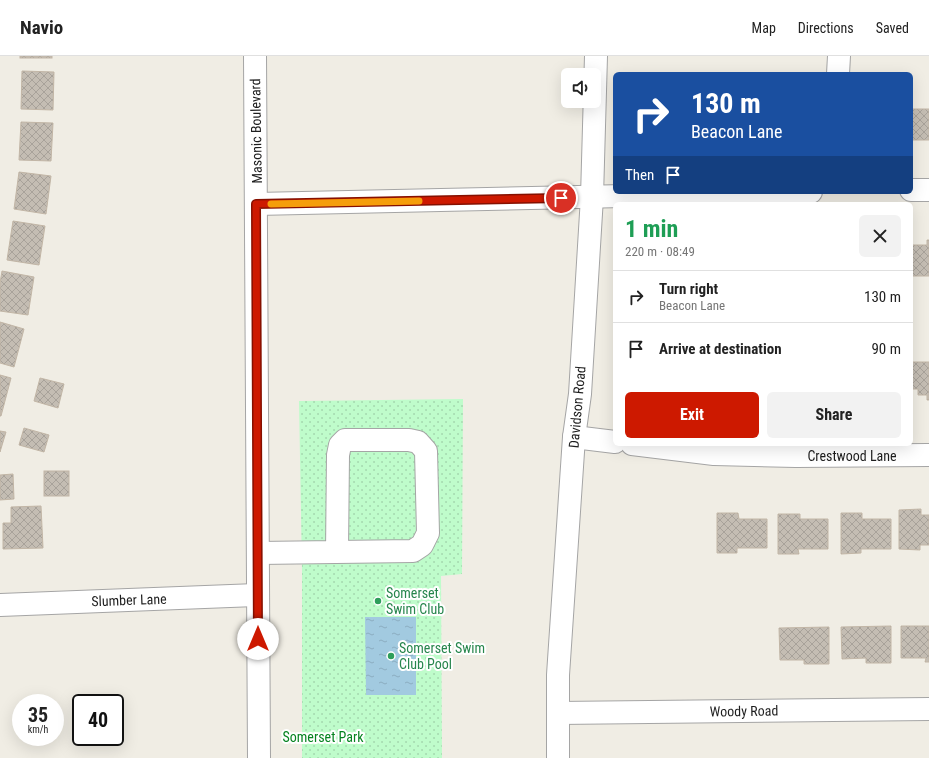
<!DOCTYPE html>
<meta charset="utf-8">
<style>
body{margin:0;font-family:"Roboto Condensed",sans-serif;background:#f2f2f2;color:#222;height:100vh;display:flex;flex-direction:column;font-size:15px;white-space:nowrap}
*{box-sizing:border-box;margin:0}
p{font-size:13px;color:#767676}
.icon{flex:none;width:22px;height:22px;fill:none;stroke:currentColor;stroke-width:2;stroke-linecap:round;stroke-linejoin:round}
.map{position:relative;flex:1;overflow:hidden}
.details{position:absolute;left:613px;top:146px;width:300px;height:244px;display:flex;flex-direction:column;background:#fff;border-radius:6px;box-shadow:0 4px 16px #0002}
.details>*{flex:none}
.hud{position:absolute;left:613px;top:16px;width:300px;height:122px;border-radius:6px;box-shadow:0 4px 16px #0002;background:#1a4fa0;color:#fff;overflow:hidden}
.controls{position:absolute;left:561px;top:12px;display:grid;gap:8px}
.controls a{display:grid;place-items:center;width:40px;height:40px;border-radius:6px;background:#fff;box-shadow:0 4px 16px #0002;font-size:20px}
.speed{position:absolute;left:12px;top:638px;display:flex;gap:8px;font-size:20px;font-weight:700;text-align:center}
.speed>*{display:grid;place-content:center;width:52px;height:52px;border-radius:50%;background:#fff;box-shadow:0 4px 16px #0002;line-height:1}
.speed small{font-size:10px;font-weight:400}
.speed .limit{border:2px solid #111;border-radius:6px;background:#fff;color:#111}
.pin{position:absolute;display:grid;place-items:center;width:34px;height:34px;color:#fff;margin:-17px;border:2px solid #fff;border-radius:50%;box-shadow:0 1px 4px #0007}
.me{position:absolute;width:44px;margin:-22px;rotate:0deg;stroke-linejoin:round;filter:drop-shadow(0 0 3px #0008)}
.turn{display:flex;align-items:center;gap:14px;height:84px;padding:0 12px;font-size:18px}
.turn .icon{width:52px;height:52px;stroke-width:2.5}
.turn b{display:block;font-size:28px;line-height:34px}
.then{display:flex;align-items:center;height:38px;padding:0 12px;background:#0003;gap:8px;font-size:15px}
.round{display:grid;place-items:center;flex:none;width:42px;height:42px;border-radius:6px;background:#f2f2f2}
.overview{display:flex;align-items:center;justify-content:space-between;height:68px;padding:0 12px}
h1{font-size:24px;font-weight:700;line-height:30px;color:#1e9e55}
.action{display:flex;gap:8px;margin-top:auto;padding:8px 12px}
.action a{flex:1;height:46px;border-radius:6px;background:#cd1900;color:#fff;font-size:16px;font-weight:700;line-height:46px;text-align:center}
.action a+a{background:#f2f2f2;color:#222}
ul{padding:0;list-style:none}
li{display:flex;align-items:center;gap:12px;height:52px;padding:0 12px;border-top:1px solid #e0e0e0}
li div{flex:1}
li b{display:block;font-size:15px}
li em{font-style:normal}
header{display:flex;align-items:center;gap:24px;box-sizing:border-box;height:56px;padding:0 20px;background:#fff;border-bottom:1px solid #e0e0e0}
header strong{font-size:19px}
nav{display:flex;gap:22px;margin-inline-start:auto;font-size:14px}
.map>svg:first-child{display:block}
</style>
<header>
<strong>Navio</strong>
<nav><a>Map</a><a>Directions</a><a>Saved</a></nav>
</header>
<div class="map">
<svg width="929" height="702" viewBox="0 0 929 702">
<defs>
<pattern id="park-dots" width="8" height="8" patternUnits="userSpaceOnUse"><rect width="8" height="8" fill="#bffccb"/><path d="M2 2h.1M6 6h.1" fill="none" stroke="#a4d8ae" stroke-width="1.8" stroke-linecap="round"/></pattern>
<pattern id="water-ripples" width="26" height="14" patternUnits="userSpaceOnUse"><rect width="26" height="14" fill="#a2cae0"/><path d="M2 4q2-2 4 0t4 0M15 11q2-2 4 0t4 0" fill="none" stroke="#8badc0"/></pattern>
<pattern id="building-cross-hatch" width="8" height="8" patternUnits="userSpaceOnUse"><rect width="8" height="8" fill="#c4bdb3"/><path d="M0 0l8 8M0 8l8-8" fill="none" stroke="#a8a29a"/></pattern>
</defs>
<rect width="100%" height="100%" fill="#f0ede4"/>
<path fill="url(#park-dots)" d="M463,343L462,518L441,520L442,702H302V514L299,345Z"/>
<path fill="url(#water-ripples)" d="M365,561H416V639H366Z"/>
<g fill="url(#building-cross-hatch)" stroke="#c2b6a6">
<rect x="20" y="0" width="32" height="2"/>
<path d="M22,15L54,16L53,54L21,53Z"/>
<rect x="911" y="53" width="18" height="31"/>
<path d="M21,66L53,67L51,105L19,104Z"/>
<path d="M19,116L51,120L46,158L14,153Z"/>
<path d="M13,165L45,170L39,209L7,204Z"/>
<path d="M927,184H929V220H911V189H927Z"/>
<path d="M2,215L34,221L28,259L0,255V227Z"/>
<path d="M0,266L24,273L14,311L0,307Z"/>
<path d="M911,306H929V344H927V339H918V333H911Z"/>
<path d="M0,319L11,322L1,360H0Z"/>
<path d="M40,322L64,328L58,352L34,345Z"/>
<path d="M24,372L49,379L44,396L19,389Z"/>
<path d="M0,375L6,376L0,396Z"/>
<rect x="44" y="415" width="25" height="25"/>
<path d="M13,418L14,443L0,444V419Z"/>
<path d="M41,450L43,492L3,493V467H11V451Z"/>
<path d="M921,453V459H929V489H920V494L899,493V454Z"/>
<path d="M717,457H738L739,463H767V492H737V497H717Z"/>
<path d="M841,457H862V463H891V493H861V497L841,498Z"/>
<path d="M778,458H800V463H828V493H798L799,498H778Z"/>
<path d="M891,570V607H866V602L842,603L841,571Z"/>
<path d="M901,570H929V606H925L926,602H901Z"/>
<path d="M829,571V608H804V604H780L779,572Z"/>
</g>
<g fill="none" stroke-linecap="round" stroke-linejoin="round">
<defs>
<g id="minor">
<path d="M255,0L259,702"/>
<path d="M838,18L839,0"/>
<path d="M911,134H929"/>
<path d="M256,148L811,136"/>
<path d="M574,381L615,386"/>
<path d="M632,388L714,398L796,400L929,399"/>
<path d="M258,497C310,496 361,496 413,495L422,489L428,477L426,395L418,386L409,384H345L340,389L338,399L337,496"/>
<path d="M0,549L258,539"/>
<path d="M558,657L929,653"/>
<path d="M558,702V619L574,381L580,338L592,141L596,0"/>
</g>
</defs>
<use href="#minor" stroke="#a5a5a5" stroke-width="24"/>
<use href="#minor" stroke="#fff" stroke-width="22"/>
</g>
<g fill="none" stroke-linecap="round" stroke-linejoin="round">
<defs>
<path id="route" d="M258,583L256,148L561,142"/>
</defs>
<use href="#route" stroke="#851000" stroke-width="10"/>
<use href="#route" stroke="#cd1900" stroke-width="7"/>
<path stroke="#f59e0b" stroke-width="7" d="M271,148L419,145"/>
</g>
<g fill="#2e9e5b" stroke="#fff" stroke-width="1.5">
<circle cx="378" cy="545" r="4"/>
<circle cx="391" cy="600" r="4"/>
</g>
<g text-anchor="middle" stroke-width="4" stroke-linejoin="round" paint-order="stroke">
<g font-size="14" fill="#1e1e1e" stroke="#fff">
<text transform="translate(256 75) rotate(-91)" y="5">Masonic Boulevard</text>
<text transform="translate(577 351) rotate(-85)" y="5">Davidson Road</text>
<text x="852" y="405">Crestwood Lane</text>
<text transform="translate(129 544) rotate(-2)" y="5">Slumber Lane</text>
<text transform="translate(744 655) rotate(-1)" y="5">Woody Road</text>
</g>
<g font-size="14" fill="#27864d" stroke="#fff" text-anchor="start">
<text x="386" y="542">Somerset<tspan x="386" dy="16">Swim Club</tspan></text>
<text x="399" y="597">Somerset Swim<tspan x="399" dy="16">Club Pool</tspan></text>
</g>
<g font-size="14" fill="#068320" stroke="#fff">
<text x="323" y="686">Somerset Park</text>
</g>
</g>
</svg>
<div class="controls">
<a><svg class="icon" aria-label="sound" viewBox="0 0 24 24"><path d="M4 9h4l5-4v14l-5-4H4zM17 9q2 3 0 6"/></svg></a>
</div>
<div class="speed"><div>35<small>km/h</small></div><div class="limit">40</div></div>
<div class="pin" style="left:561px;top:142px;background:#d93025"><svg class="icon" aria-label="arrive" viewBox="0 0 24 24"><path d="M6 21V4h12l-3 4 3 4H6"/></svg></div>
<svg class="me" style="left:258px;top:583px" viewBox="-20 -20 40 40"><circle r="19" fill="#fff"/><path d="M0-13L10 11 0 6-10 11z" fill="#cd1900"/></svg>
<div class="hud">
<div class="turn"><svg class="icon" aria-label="right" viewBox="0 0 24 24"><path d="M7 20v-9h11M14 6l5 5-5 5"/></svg><div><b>130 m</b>Beacon Lane</div></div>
<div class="then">Then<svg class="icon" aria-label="arrive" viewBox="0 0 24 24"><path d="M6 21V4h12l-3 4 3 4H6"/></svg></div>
</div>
<section class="details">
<div class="overview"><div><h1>1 min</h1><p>220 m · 08:49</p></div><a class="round"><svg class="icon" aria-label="close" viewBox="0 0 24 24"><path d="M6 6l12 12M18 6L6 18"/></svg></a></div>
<ul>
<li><svg class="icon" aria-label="right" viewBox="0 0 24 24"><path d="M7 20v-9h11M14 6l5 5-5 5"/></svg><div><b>Turn right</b><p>Beacon Lane</p></div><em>130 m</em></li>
<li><svg class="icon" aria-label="arrive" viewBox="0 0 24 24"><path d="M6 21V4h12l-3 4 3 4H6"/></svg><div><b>Arrive at destination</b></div><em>90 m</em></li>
</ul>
<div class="action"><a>Exit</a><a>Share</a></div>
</section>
</div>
